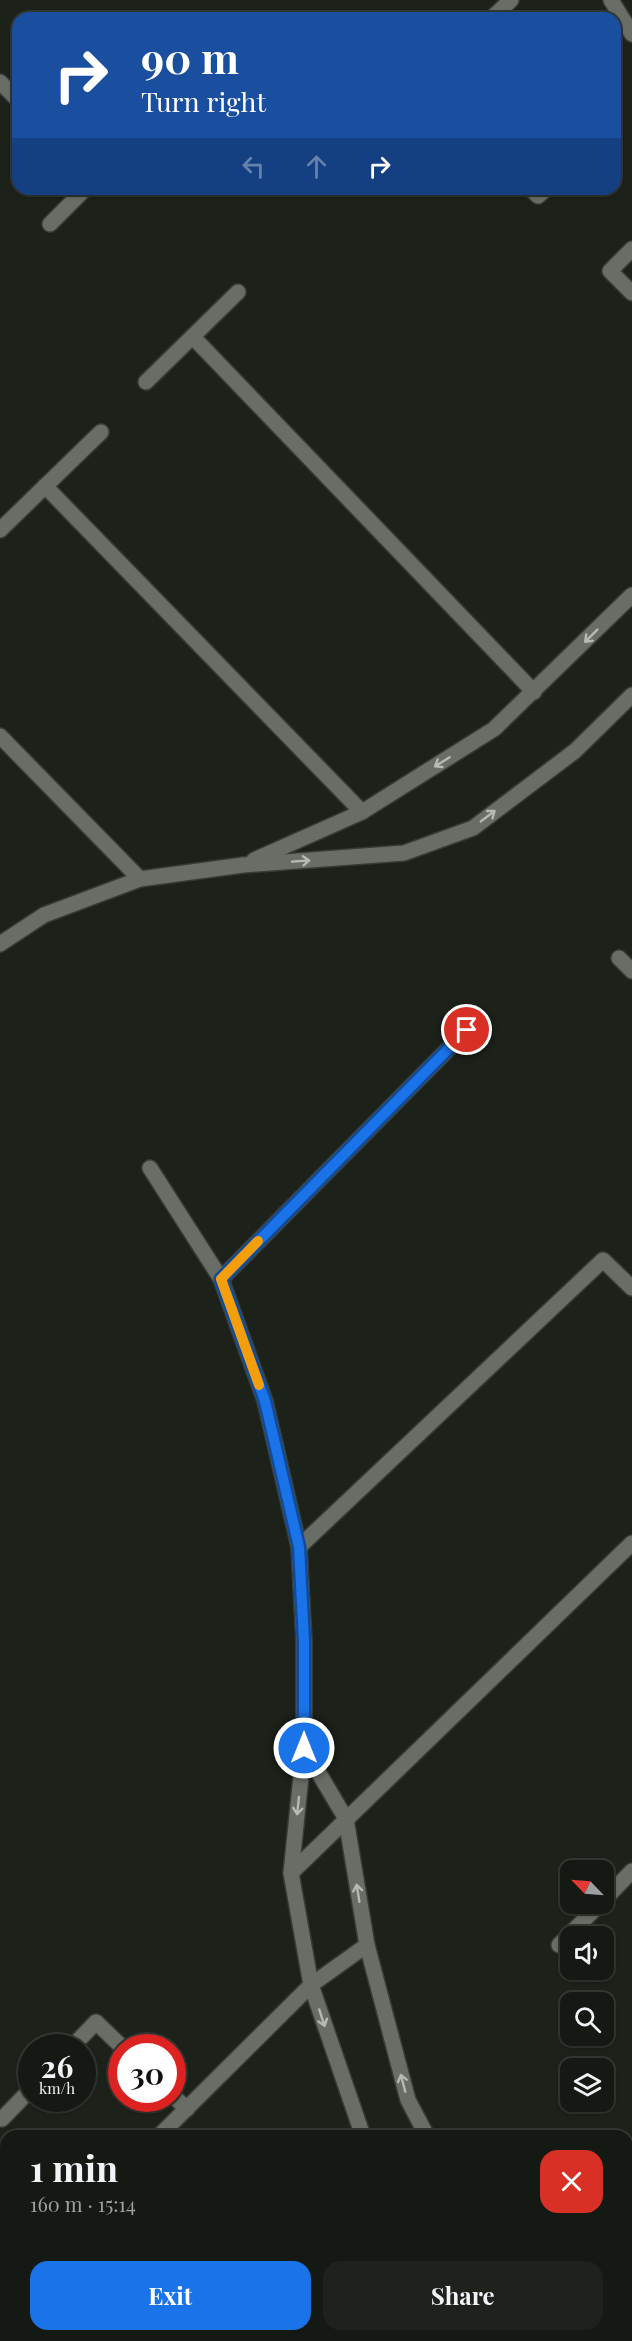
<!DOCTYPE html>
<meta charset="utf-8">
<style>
body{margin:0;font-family:"Playfair Display",serif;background:#1e221d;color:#f1f3f6;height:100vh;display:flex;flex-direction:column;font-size:22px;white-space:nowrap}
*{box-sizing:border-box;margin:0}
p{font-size:20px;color:#9da0a0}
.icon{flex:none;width:33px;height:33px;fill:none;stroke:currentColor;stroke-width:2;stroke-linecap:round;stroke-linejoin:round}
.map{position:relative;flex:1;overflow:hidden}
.drawer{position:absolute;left:0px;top:2130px;width:633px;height:212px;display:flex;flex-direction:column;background:#151914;border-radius:18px 18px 0 0;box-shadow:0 2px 4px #0004,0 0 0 2px #343834}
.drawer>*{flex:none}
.hud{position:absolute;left:12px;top:12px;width:609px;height:183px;border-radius:18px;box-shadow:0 2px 4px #0004,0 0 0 2px #343834;background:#1a4fa0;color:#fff;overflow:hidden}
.needle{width:39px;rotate:295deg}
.tools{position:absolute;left:560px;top:1860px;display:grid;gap:12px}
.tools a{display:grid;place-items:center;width:54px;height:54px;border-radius:12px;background:#151914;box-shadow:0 2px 4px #0004,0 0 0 2px #343834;font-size:30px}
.speed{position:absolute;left:18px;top:2034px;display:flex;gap:12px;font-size:30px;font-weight:700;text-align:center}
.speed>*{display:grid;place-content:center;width:78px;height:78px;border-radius:50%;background:#151914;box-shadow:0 2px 4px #0004,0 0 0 2px #343834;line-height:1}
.speed small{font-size:15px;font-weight:400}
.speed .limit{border:9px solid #d22;background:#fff;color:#111}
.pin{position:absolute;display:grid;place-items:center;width:51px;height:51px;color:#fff;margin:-26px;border:3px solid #fff;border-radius:50%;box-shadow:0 2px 6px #0007}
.me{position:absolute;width:66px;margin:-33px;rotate:0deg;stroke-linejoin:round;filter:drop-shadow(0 0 4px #0008)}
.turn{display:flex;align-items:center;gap:21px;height:126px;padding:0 30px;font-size:27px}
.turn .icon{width:78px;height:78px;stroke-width:2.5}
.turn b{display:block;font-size:42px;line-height:51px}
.lanes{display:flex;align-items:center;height:57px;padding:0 30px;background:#0003;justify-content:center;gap:30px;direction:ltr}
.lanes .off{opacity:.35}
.round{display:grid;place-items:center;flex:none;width:63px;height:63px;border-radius:18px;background:#1e221d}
.head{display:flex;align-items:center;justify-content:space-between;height:102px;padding:0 30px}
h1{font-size:36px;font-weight:700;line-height:45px}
.primary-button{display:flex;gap:12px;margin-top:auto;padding:12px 30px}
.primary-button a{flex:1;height:69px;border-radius:18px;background:#1a73e8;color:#fff;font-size:24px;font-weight:700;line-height:69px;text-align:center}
.primary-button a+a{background:#1e221d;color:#f1f3f6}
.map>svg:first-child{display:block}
</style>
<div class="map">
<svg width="632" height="2341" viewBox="0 0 632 2341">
<rect width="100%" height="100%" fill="#1c211a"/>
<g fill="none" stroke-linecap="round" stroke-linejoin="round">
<defs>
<g id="lane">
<path d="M492,18L511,0"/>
<path d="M531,189L538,196L546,189"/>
<path d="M632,249L610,271L632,293"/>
<path d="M71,2048L96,2022L123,2048"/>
<path d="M172,2095L187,2109"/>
<path d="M2,2119L32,2088"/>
</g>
<g id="street">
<path d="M611,0L632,34"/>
<path d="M0,82L18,100"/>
<path d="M50,224L85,189"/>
<path d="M193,337L534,692"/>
<path d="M146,382L238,292"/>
<path d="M45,486L362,812"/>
<path d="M0,530L101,432"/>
<path d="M0,736L140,879"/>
<path d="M254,860L362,812L494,729L632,595"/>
<path d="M0,944L44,915L140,879L243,865L404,853L473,828L575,751L632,695"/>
<path d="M619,958L632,971"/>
<path d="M150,1168L221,1279L265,1401L299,1547L304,1641V1748L291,1873L311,1985L363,2136"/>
<path d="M221,1279L467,1030"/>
<path d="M299,1547L603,1260L632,1288"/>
<path d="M304,1748L346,1819L367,1945L408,2100L427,2136"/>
<path d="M291,1873L632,1543"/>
<path d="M603,1901L632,1871"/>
<path d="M559,1945L600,1904"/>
<path d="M159,2136L311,1985L367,1945"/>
<path d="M0,2295L6,2289"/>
<path d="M499,2336L504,2341"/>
<path d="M576,2336L581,2341"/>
<path d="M282,2341L287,2336"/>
</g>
</defs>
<use href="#lane" stroke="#373b35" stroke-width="18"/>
<use href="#street" stroke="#373b35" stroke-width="18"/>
<use href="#lane" stroke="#686e66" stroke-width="15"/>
<use href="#street" stroke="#686e66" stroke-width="15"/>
</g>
<defs><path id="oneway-shaft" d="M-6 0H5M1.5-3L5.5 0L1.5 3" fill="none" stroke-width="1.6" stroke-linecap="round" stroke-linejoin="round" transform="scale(1.5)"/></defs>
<g stroke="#b5bab4">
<use href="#oneway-shaft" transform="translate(591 636) rotate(135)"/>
<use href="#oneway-shaft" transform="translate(442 762) rotate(148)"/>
<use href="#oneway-shaft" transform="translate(488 816) rotate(-37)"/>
<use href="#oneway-shaft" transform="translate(301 861) rotate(-4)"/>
<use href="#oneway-shaft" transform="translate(298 1806) rotate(96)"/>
<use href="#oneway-shaft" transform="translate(358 1893) rotate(-99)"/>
<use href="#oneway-shaft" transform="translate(322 2018) rotate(72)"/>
<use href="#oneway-shaft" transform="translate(403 2083) rotate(-105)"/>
</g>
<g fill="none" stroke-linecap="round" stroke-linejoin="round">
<defs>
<path id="route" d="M304,1748V1641L299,1547L265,1401L221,1279L467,1030"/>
</defs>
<use href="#route" stroke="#114b97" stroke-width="15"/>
<use href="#route" stroke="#1a73e8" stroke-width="10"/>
<path stroke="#f59e0b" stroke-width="10" d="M258,1241L221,1279L259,1385"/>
</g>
</svg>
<div class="tools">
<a><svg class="needle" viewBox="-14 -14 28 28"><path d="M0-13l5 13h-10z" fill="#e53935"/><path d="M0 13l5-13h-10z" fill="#9da0a0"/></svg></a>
<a><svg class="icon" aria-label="sound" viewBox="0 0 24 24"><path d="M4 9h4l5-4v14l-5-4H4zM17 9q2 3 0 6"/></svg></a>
<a><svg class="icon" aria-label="search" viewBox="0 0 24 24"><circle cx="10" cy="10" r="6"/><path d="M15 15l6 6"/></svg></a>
<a><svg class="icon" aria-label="layers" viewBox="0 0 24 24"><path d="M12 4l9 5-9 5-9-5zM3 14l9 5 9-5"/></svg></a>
</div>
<div class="speed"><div>26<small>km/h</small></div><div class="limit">30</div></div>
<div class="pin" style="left:467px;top:1030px;background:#d93025"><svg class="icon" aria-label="arrive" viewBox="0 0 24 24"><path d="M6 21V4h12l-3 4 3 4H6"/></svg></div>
<svg class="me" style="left:304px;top:1748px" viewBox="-20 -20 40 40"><circle r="17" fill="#1a73e8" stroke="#fff" stroke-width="3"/><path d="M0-11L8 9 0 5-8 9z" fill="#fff"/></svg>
<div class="hud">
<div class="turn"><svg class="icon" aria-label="right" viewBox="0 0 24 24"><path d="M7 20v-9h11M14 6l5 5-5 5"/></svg><div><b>90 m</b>Turn right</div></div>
<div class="lanes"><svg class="icon off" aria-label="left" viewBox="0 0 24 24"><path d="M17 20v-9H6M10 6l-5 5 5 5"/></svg><svg class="icon off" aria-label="ahead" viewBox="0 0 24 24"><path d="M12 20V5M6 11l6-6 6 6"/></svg><svg class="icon" aria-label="right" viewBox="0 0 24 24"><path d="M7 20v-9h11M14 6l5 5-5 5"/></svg></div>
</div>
<section class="drawer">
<div class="head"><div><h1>1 min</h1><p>160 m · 15:14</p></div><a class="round" style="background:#d93025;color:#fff"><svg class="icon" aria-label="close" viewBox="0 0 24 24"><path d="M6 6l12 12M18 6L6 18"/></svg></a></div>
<div class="primary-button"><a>Exit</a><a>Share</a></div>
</section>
</div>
